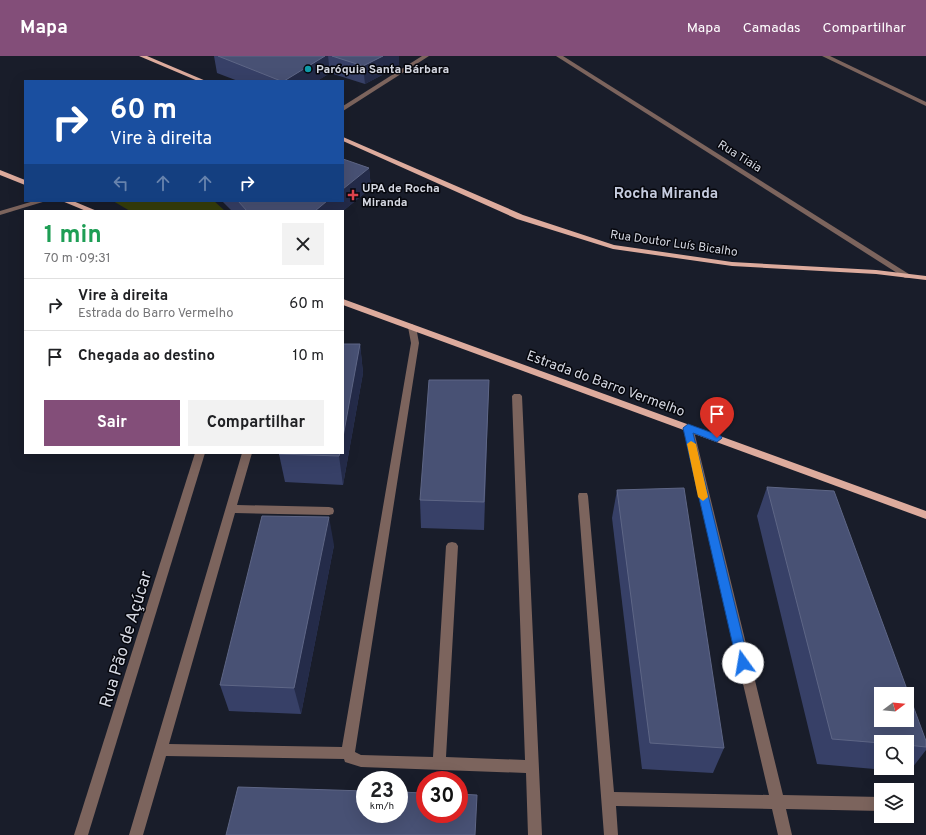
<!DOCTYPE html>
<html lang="pt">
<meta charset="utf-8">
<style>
body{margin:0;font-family:Overpass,sans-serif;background:#f2f2f2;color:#202124;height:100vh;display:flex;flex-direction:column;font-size:15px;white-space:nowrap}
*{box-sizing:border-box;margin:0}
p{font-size:13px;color:#757577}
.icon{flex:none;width:22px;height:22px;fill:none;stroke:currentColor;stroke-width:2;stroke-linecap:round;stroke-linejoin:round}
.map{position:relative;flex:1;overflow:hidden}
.sheet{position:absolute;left:24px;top:154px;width:320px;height:244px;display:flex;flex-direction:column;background:#fff;border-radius:0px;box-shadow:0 4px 16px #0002}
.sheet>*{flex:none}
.guide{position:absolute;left:24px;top:24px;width:320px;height:122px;border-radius:0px;box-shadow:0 4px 16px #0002;background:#1a4fa0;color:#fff;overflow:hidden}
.needle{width:26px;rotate:74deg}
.tools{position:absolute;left:874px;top:631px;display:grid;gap:8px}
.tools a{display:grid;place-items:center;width:40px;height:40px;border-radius:0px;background:#fff;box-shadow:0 4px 16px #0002;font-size:20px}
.speed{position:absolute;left:356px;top:715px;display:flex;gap:8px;font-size:20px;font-weight:700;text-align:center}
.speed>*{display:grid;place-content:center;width:52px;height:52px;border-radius:50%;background:#fff;box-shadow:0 4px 16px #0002;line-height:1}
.speed small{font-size:10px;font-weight:400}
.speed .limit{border:6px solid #d22;background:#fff;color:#111}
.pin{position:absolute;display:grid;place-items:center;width:34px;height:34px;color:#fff;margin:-41px -17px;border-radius:50% 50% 50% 0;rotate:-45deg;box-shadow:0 0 4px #0007}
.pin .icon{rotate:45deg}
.me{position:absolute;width:44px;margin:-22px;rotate:347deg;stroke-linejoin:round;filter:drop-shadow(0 0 3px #0008)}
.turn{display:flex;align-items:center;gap:14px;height:84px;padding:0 20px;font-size:18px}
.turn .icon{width:52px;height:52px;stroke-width:2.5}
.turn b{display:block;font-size:28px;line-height:34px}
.lanes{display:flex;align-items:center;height:38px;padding:0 20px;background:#0003;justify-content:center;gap:20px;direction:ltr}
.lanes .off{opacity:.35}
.round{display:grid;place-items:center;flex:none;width:42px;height:42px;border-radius:0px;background:#f2f2f2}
.headline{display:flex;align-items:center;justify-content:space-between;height:68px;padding:0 20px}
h1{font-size:24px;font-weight:700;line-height:30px;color:#1e9e55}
.action{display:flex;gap:8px;margin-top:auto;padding:8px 20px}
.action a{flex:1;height:46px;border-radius:0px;background:#834e79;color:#fff;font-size:16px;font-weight:700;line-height:46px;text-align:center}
.action a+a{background:#f2f2f2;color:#202124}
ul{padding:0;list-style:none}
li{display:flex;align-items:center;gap:12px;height:52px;padding:0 20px;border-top:1px solid #e0e0e0}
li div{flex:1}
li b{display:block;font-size:15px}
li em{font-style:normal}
header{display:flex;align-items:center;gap:24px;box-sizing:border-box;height:56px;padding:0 20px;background:#834e79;color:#fff}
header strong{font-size:19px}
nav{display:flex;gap:22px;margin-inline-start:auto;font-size:14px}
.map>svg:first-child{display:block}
</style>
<header>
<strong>Mapa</strong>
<nav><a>Mapa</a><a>Camadas</a><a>Compartilhar</a></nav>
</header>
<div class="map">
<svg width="926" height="779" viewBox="0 0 926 779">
<rect width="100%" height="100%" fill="#191d2a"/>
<path fill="#373f0b" d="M113,145H214L225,155H130Z"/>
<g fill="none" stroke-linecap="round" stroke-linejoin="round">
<g fill="#7c645d" fill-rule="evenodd">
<path d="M422,0H429L343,55V50Z"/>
<path d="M556,0H563L912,220L911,222H905Z"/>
<path d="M822,0H830L926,46V50Z"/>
<path d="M34,145H46L0,159V155Z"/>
<path d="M412,268L416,271L419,287L355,696L361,699L433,701L446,490L448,487L452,486L456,487L458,490L446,701L525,704L512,340L514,338H520L522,340L542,779H528L526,717L361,711L345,706L344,703L166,700L143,779H129L242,397H252L237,449L329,451L333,452L334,455L333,458L329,459L235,457L169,688L342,691L411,287L408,271Z"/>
<path d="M688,368L693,371L783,739L881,741V755L786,753L792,779H778L772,753L616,750L618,779H604L578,440L579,437H587L588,440L614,736L769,739L683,371Z"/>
<path d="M195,397H205L88,779H74Z"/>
</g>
<g fill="#ddab9d" fill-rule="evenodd">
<path d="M139,0H147L206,25H198Z"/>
<path d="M343,81L523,159L614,189L732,206L876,214L926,220V224L876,218L732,210L613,193L517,163L343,85Z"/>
<path d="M0,114L25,124V129L0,119Z"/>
<path d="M62,145H73L97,155H86Z"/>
<path d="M343,243L926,455V463L343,249Z"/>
</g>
</g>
<g fill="#374067" fill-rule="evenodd">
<path d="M214,0H399V10L365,28L330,17L317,25H238L217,17Z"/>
<path d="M369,112L371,132L343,155H232L222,145H343Z"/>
<path d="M360,288L363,317L343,429L285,426L279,398Z"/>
<path d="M489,324L484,474L421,472L420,444Z"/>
<path d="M767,431L926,685V694L909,716L817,708L757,460ZM881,686H907V712H881Z"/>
<path d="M617,434L724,692L713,717L642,713L612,462Z"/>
<path d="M334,489L301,658L229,655L220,629Z"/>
</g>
<g fill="#242b49">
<path d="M325,0H328L330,17L317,25H284Z"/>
<path d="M383,0H399V10L365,28L363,10Z"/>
<path d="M369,112L371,132L343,155H315L327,145H343V133Z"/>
<path d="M360,288L363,317L343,429L339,400L340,397H343V381Z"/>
<path d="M329,461L334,489L301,658L294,632Z"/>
</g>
<g fill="#485174" stroke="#5e6686" fill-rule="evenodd">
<path d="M218,0H325L284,25H281Z"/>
<path d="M332,0H383L363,10Z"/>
<path d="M343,103L369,112L343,133Z"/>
<path d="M238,145H327L315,155H247Z"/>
<path d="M343,288H360L343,381Z"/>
<path d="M429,324H489L484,446L420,444Z"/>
<path d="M279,397H340L339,400L279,398Z"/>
<path d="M767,431L834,435L926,685V691L907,689V686H881V687L832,683ZM881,638H907V664H881Z"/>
<path d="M684,432L724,692L650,687L617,434Z"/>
<path d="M262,460L329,461L294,632L220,629Z"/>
<path d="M238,731L365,735V758H399V736L425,737V758H459V738L477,739L475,779H226Z"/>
</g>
<path fill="#1a73e8" stroke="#114b97" d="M688,368L721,380L722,382L717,386L693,377L749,607L747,610L743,612L739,610L737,607L683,372Z"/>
<path fill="#f59e0b" d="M691,385L696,388L708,441L703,445L698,441L687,388Z"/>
<circle fill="#0f9aa8" stroke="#06070d" stroke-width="1.5" cx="308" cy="13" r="4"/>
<path fill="#e0444e" stroke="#06070d" stroke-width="1.5" d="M351 133h4v4h4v4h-4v4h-4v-4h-4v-4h4z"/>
<g text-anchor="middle" stroke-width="3" stroke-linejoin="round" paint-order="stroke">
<g font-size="12" font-weight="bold" fill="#d5d8e2" stroke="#06070d" text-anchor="start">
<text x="316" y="17">Paróquia Santa Bárbara</text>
<text x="362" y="136">UPA de Rocha<tspan x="362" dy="14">Miranda</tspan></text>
</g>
<g font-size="12" fill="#d5d8e2" stroke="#06070d">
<text transform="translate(740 100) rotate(32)" y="4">Rua Tiaia</text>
<text transform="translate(674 187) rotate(8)" y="4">Rua Doutor Luís Bicalho</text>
</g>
<g font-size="14" fill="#d5d8e2" stroke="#06070d">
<text transform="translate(606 327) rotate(20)" y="5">Estrada do Barro Vermelho</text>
</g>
<g font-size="15" font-weight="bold" fill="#c5cbde" stroke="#06070d">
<text x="666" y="142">Rocha Miranda</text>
</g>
<g font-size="17" fill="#d5d8e2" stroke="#06070d">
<text transform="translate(125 583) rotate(-73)" y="6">Rua Pão de Açúcar</text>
</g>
</g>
</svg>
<div class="tools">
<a><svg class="needle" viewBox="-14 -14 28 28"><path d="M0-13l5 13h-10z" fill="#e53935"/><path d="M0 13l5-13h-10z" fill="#757577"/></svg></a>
<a><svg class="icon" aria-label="search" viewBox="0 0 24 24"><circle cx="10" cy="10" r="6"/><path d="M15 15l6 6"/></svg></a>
<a><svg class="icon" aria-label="layers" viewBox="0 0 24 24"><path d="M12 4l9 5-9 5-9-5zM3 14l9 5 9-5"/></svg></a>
</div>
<div class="speed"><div>23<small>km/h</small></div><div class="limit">30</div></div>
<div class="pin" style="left:717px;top:382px;background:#d93025"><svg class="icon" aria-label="arrive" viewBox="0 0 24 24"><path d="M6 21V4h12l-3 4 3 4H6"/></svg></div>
<svg class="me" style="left:743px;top:607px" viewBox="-20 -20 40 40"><circle r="19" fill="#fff"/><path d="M0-13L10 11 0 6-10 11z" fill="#1a73e8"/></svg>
<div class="guide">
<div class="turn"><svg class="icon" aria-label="right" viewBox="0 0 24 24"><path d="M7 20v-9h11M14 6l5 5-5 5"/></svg><div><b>60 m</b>Vire à direita</div></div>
<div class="lanes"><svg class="icon off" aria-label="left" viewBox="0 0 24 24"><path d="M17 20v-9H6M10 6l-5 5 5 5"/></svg><svg class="icon off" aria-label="ahead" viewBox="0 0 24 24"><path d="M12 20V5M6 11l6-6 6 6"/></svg><svg class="icon off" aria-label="ahead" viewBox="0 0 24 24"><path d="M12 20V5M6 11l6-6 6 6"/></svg><svg class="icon" aria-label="right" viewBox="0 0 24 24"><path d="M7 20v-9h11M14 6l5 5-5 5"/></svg></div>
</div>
<section class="sheet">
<div class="headline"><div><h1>1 min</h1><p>70 m · 09:31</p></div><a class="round"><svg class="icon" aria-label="close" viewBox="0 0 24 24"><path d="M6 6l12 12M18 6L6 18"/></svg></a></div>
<ul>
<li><svg class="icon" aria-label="right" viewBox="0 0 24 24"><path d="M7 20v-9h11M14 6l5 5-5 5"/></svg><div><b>Vire à direita</b><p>Estrada do Barro Vermelho</p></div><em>60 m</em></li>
<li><svg class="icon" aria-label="arrive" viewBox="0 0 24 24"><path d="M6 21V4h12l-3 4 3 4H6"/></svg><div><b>Chegada ao destino</b></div><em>10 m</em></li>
</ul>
<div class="action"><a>Sair</a><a>Compartilhar</a></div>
</section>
</div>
